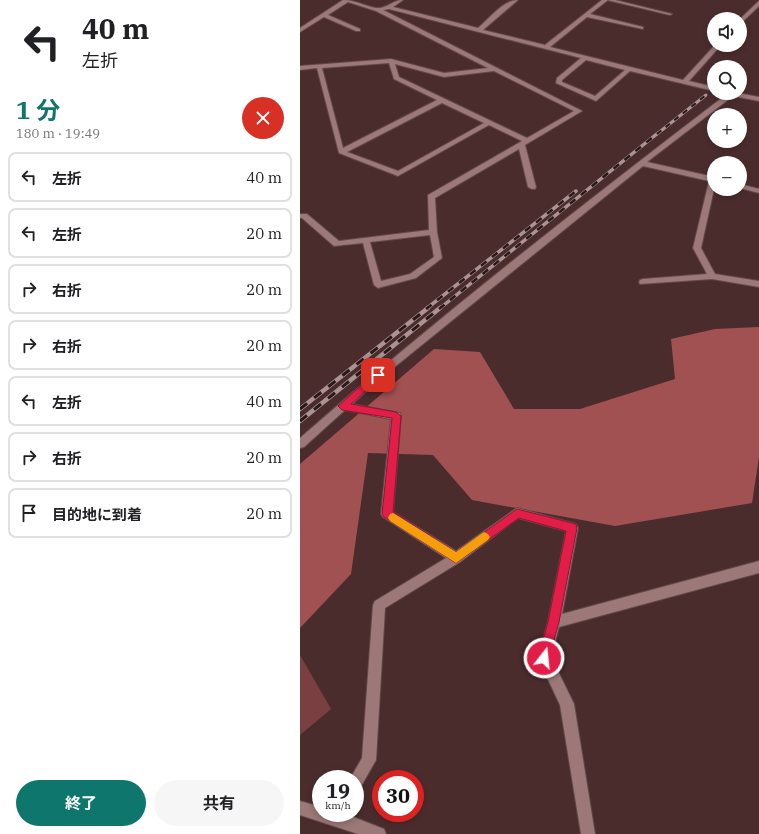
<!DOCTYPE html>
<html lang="ja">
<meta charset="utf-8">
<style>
body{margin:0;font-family:"IBM Plex Serif","Noto Sans JP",serif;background:#f6f6f6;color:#202124;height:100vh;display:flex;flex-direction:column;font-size:15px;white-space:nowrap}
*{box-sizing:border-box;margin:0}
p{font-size:13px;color:#757577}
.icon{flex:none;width:22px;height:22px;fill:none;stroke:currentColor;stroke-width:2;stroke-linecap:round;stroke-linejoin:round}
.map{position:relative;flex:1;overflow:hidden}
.panel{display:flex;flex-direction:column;background:#fff;width:300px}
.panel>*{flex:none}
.top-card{background:#fff;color:#202124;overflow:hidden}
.fabs{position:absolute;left:407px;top:12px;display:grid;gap:8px}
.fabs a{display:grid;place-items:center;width:40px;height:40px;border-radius:50%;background:#fff;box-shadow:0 2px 6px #0003;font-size:20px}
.speed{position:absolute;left:12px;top:770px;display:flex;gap:8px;font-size:20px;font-weight:700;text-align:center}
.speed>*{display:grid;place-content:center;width:52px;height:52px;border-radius:50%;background:#fff;box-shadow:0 2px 6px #0003;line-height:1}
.speed small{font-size:10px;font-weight:400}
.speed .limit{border:6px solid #d22;background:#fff;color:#111}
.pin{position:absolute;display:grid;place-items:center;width:34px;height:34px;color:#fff;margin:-17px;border-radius:8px;box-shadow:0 2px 6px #0006}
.me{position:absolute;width:44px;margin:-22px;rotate:16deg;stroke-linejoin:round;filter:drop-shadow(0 0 3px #0008)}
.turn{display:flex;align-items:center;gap:14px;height:84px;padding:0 16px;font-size:18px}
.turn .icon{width:52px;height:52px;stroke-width:2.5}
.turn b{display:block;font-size:28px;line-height:34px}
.round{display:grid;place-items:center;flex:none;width:42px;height:42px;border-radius:21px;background:#f6f6f6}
.head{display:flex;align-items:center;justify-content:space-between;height:68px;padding:0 16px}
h1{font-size:24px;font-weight:700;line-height:30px;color:#0f766e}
.action{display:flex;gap:8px;margin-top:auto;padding:8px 16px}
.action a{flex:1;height:46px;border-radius:24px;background:#0f766e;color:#fff;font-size:16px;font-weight:700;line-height:46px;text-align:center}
.action a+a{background:#f6f6f6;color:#202124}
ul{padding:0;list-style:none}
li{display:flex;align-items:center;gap:12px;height:50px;margin:0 8px 6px;padding:0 8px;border:2px solid #e0e0e0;border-radius:8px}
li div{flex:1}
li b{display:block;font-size:15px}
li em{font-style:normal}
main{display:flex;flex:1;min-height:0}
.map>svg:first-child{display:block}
</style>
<main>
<section class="panel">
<div class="top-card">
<div class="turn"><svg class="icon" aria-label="left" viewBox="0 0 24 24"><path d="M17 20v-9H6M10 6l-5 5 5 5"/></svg><div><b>40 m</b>左折</div></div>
</div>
<div class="head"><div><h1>1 分</h1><p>180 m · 19:49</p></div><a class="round" style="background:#d93025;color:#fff"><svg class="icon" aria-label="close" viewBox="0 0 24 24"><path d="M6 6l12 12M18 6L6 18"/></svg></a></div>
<ul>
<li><svg class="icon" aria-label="left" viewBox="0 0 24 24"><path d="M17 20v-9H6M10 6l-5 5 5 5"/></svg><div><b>左折</b></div><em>40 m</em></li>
<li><svg class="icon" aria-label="left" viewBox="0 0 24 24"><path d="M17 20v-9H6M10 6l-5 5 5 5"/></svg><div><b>左折</b></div><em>20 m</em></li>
<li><svg class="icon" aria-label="right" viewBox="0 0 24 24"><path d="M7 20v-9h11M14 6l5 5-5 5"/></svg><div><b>右折</b></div><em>20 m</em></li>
<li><svg class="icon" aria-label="right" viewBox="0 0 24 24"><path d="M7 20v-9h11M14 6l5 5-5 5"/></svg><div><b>右折</b></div><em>20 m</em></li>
<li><svg class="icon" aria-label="left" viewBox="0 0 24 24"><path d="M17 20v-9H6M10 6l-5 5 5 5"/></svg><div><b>左折</b></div><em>40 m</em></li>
<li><svg class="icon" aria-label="right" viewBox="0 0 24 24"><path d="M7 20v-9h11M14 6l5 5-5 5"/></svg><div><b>右折</b></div><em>20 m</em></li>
<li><svg class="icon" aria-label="arrive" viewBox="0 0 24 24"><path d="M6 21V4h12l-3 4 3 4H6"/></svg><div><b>目的地に到着</b></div><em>20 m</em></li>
</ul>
<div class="action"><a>終了</a><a>共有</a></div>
</section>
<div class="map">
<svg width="459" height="834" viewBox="0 0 459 834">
<rect width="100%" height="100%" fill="#4b2c2d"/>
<path fill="#7a4041" d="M0,655L31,709L0,735Z"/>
<path fill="#a25153" d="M459,327V457L452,503L315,526L172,500L133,455L68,453L51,574L0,628V464L134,349L180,352L214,409H280L375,379L371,339L415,329Z"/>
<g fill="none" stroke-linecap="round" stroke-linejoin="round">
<defs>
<path id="service" d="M307,0H315L372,14L370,15Z"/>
<g id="minor">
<path d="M43,0C57,0 68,8 78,8C88,8 93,0 103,0L93,7L178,28C189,19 203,0 218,0L183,30L245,45L302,0H308L290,14L343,27V29L287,17L250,47L383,80L415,45H421L389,81L414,87V91L330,71L296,101L256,83L257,78L281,58L89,9L83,10L282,111L225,145L236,187L235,189H232L228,187L219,149L135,198L137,232L142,258L116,278L78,288L74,285L63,243L34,246L2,218H0V214H7L39,241L129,230L128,195L222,141L189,125L98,176L39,153L17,68L0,70V66L91,59L144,73L188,68L76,11L48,2L28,15L60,29V31H56L24,17L0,32V28ZM286,60L325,70L295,96L262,82V80ZM89,63L94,79L137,100L43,148L22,68ZM95,64L144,77L194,71L274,111L227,138L99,77ZM142,103L184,123L98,171L47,152ZM130,235L134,257L110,274L81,281L70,242Z"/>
<path d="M459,1V6L440,24V19Z"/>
<path d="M426,93H438L459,97V101L433,96L347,162L414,177V189L401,248L415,274L459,281V287L412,279L340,284L339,282L340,280L343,279L407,274L393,248L409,181L343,166L81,378L52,404L100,413L101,416L93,512L156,551L217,508L276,524L278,528L262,614L459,561V573L259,627L251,657L274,704L295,834H281L260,705L238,658L248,622L266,531L218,518L160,562L85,608L76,760L60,788L55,790V779H50L62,758L73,605L75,601L146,558L83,517L81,514L91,419L45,410L4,447L0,448V438C137,318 282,205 427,94Z"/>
<path d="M440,184L459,189V193L440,188Z"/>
<path d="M0,801L21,807V813H43L79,827L84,829L86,834H58L0,815Z"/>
</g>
</defs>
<use href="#service" stroke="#63494a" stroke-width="2"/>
<use href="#minor" stroke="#63494a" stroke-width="2"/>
<use href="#service" fill="#9c7878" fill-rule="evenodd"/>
<use href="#minor" fill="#9c7878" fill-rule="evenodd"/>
<defs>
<path id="rail-far2" d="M357,134L406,95"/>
<g id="rail-far1">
<path d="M126,309L276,191"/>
<path d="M139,309L358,133"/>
</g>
<g id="rail">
<path d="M0,409L128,308"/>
<path d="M0,421L140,308"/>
</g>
</defs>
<use href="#rail-far2" stroke="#ac9393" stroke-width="3"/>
<use href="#rail-far1" stroke="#ac9393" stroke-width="3.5"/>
<use href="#rail" stroke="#ac9393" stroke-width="4.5"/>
<use href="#rail-far2" stroke="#281919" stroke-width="2" stroke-dasharray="5.5" stroke-linecap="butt"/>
<use href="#rail-far1" stroke="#281919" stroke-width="2.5" stroke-dasharray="7" stroke-linecap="butt"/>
<use href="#rail" stroke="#281919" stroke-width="3" stroke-dasharray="9" stroke-linecap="butt"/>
</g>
<path fill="#e11d48" stroke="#92132f" d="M78,372L83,375L81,378L51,404L96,412L101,416L93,512L156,552L217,509L276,524L277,528L259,622L248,662L244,664L239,662L238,658L248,622L266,531L219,518L156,563L84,517L82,514L92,418L42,410L38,406L75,373Z"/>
<path fill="#f59e0b" d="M93,513L156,552L181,534L184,532L188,534L190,537L188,540L156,563L90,521L88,518L90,514Z"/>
</svg>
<div class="fabs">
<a><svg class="icon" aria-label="sound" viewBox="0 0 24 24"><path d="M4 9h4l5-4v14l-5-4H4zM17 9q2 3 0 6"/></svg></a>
<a><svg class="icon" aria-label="search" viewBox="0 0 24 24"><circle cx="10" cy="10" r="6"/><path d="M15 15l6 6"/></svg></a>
<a>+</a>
<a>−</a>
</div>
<div class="speed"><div>19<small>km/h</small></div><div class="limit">30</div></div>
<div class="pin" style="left:78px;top:375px;background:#d93025"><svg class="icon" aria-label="arrive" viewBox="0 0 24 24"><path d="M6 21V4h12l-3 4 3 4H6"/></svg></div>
<svg class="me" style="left:244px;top:658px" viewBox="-20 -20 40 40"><circle r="17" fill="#e11d48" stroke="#fff" stroke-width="3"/><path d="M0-11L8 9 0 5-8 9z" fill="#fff"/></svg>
</div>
</main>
